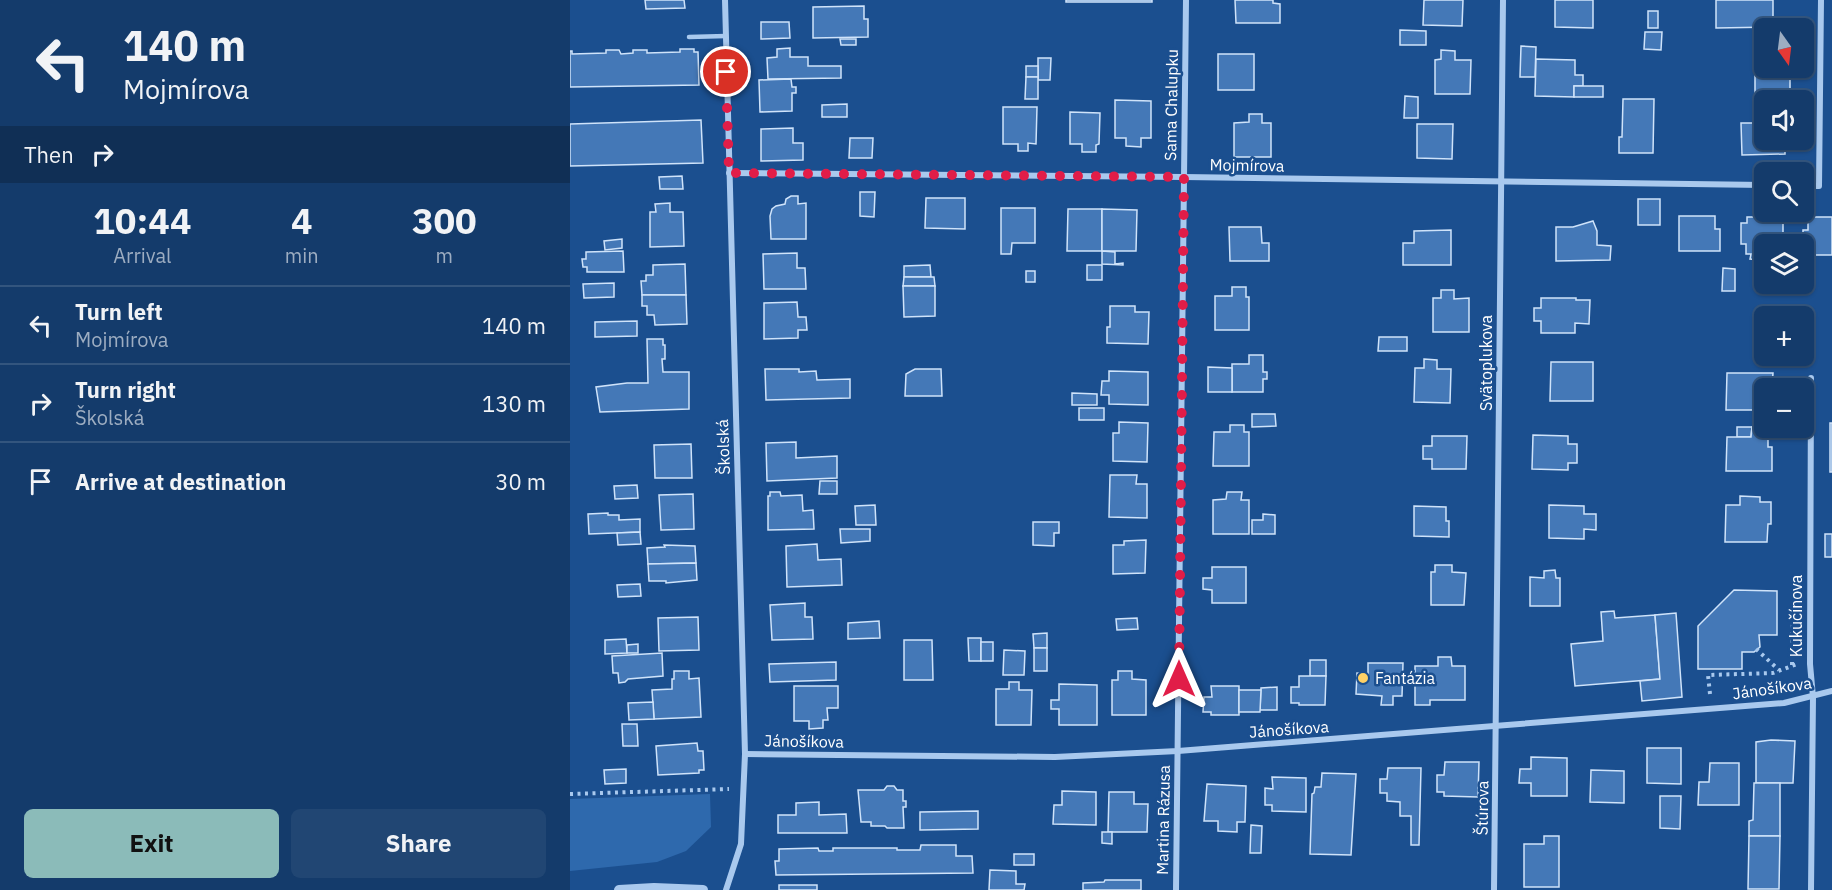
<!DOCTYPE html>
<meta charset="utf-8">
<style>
body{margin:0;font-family:"IBM Plex Sans",sans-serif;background:#214673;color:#f1f3f6;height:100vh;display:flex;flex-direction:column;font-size:22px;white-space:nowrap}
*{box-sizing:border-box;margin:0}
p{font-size:20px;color:#9dadc1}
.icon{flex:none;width:33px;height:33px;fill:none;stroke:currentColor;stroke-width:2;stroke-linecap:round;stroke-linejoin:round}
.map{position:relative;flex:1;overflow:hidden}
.side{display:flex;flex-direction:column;background:#143b6b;width:570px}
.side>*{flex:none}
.hud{background:#143b6b;color:#f1f3f6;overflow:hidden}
.needle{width:39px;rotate:166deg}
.controls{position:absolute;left:1184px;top:18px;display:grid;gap:12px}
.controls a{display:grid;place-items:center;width:60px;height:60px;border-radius:9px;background:#143b6b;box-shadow:0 2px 4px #0004,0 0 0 2px #33557e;font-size:30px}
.pin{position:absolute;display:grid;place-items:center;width:51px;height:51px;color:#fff;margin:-26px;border:3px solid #fff;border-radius:50%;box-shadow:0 2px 6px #0007}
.me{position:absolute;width:66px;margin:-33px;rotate:0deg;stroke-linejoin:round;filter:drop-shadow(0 0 4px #0008)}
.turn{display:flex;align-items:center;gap:21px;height:126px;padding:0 24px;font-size:27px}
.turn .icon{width:78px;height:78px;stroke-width:2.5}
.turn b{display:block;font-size:42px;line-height:51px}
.then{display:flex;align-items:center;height:57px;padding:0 24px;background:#0003;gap:12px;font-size:22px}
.eta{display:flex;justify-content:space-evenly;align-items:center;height:102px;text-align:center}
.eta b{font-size:36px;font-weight:700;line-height:42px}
.primary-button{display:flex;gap:12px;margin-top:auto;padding:12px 24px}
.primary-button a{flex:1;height:69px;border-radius:9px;background:#8bbbb9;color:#111;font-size:24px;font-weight:700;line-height:69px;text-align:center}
.primary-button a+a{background:#214673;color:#f1f3f6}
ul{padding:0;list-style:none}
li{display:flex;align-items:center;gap:18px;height:78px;padding:0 24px;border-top:2px solid #33557e}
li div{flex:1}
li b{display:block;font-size:22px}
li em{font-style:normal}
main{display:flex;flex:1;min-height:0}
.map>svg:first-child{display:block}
</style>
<main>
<section class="side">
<div class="hud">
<div class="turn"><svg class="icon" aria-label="left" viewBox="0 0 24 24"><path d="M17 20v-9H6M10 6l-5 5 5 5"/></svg><div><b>140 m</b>Mojmírova</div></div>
<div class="then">Then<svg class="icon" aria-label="right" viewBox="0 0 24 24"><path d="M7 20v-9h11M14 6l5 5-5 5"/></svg></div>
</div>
<div class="eta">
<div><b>10:44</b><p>Arrival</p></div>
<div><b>4</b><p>min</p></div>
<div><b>300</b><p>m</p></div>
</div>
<ul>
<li><svg class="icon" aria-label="left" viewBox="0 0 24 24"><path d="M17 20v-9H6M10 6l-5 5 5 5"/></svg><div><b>Turn left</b><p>Mojmírova</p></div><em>140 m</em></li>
<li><svg class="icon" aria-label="right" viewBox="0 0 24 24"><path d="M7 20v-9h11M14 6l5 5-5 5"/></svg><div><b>Turn right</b><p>Školská</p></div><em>130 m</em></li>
<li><svg class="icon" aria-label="arrive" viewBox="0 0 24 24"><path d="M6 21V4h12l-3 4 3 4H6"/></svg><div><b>Arrive at destination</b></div><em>30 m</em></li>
</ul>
<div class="primary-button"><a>Exit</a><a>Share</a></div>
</section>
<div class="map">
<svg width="1262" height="890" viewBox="0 0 1262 890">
<rect width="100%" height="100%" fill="#1b4f8f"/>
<path fill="#2e69ad" d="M140,794L141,827L116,851L87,862L0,871V799Z"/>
<g fill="#4478b7" stroke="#cfe3fa" stroke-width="1.5">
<path d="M75,0H114L115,8L76,9Z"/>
<rect x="496" y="0" width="86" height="2"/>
<path d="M665,0H703V3L710,4V23H666Z"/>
<path d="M854,0H893L892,26L853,25Z"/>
<path d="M985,0H1023V28L985,27Z"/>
<path d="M1146,0H1203V27L1146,28Z"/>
<path d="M294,6V19H298V37L243,38V7Z"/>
<rect x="1078" y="11" width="10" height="17"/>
<path d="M191,22H219L220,38L191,39Z"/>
<path d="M830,30L856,31V45H830Z"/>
<path d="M1075,32H1092L1091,50L1074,49Z"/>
<path d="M270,39H286V45H271Z"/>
<path d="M951,46L966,47L965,77H950Z"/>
<path d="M220,48V57H238V66H271V78L198,79L197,58L207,57V49Z"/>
<path d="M110,49H124V52H128L129,85L0,87V51H2V54L36,53V50H49L51,54L63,53V50H77V53L110,52Z"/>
<path d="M871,50L885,51V60H901L900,94H865V60L871,59Z"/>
<rect x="648" y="54" width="36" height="36"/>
<path d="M1185,54L1194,55V68H1220V97H1185Z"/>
<path d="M468,58H481L480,80H468Z"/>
<path d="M966,59L1005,60V75H1013V86H1004V97L965,96Z"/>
<rect x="456" y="66" width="12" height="11"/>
<path d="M456,77H468V99H455Z"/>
<path d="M221,79L222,87H226V93H222V111L190,112L189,80Z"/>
<rect x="1004" y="86" width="29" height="11"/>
<path d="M835,96L848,97V118H834Z"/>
<path d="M1053,99H1084L1083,153H1049V137H1052Z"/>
<path d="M545,100L581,101V138H571V147L556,146V138H545Z"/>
<path d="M277,104V117H252V105Z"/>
<path d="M433,107H467L466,144L458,143V151H448V144H433Z"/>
<path d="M500,112L530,113L529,144L526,145V152H512V144H500Z"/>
<path d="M679,114H692V123H701V157H664V123L679,122Z"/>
<path d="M131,120L133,163L0,166V124Z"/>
<path d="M1171,123H1194V140H1215V154L1172,155Z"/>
<path d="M847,124H883L882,159L847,158Z"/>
<path d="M223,128V143H233V160L191,161V129Z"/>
<path d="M280,138H303L302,158H279Z"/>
<path d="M112,176L113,189H90L89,177Z"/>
<path d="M290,192H305L304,217L290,216Z"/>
<path d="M221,196H228V204L236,203V239H201L200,216L202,209L206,206L215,204L216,199Z"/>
<path d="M356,198H395V229L355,228Z"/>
<rect x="1068" y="199" width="22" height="26"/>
<path d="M100,203V212H113L114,246L80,247V212H86L85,204Z"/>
<path d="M431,208H465V243H442L441,254H431Z"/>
<path d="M498,209H532V251H497Z"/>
<path d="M532,209L567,210L566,251H532Z"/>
<path d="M1109,216H1145V229H1150V251H1109Z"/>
<path d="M1177,217H1200V220H1213V244H1194V254H1190V260L1180,259L1181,254H1176V244H1171V223H1177Z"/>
<path d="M1238,217H1262V255H1237L1238,244H1233V230H1238Z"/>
<path d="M1023,221L1027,231V245L1041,246L1040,260L986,261V227H1003Z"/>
<path d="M659,227H691L692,243H699V261H660Z"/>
<path d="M881,230V265H833V243H844V231Z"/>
<path d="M52,239V248L35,250L34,241Z"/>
<path d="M53,251L54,272H17V267H13L12,259H16V252Z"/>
<path d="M532,251L545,252V264L553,263V265L532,264Z"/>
<path d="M227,253V268H235L236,289H194L193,254Z"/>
<path d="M115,264L116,295H72L71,281H76V275H83V265Z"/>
<path d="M360,265L361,277H334V266Z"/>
<rect x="517" y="265" width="15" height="15"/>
<path d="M1153,268L1165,269V291H1152Z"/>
<rect x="456" y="271" width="9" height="11"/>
<path d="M334,277H364L365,286H333Z"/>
<path d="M44,283V297L14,298L13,284Z"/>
<path d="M333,286H365V316L334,317Z"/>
<path d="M662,287H676V297H679V330H645V296H662Z"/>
<path d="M871,290H884V299L899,298V332H863V298H871Z"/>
<path d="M72,295H116L117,324L85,325L84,315H77V306H72Z"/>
<path d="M971,298H1006V300H1020L1019,324L1005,323V333H971V321H964V308H971Z"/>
<path d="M227,302L228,317H236L237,330H228V338L194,339V303Z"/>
<path d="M540,306H565V312H579L578,344L537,343V327H540Z"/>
<path d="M67,321V336L25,337V322Z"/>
<path d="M809,337H837V351H808Z"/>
<path d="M77,339H93V345H95V359H92L93,372H119V409L30,412L26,387L57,383H78Z"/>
<path d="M679,355H693V372H697V379H693V392H662V364H679Z"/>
<path d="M854,359L867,360V369H881L880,403L844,402L845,368H854Z"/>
<path d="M981,362H1023V401H980Z"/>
<path d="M638,367L662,368V392H638Z"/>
<path d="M195,369H229V372L246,371L247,380L280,379V398L196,400Z"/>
<path d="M345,369H371L372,396H335L336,374Z"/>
<path d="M539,371L578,372V405L539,404V395H531L532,381H539Z"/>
<path d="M1157,373H1203L1202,388H1194V410H1156Z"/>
<path d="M502,393L527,394V405H502Z"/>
<rect x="509" y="408" width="25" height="12"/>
<path d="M682,414H705L706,426L682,427Z"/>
<path d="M549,422L578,423L577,462L543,461V433H549Z"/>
<rect x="1260" y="423" width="2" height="49"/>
<path d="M660,425H674V432H679V466H643L644,432H660Z"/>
<path d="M1167,427H1182L1181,437H1167Z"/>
<path d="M1182,427L1198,428V447H1202V471H1156L1157,437H1181Z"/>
<path d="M963,435L998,436V444H1007V463H998V470L962,469Z"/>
<path d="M862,436H897L896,469H862V459H853V446H862Z"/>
<path d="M226,442V458L267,456V478L197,481L196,443Z"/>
<path d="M121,444L122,478H85L84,445Z"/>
<path d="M540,475H567L566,484H577V518L539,517Z"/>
<path d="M250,481H267V494H249Z"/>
<path d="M67,485L68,498L45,499L44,486Z"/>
<path d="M200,492H210L211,496L232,495L233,511L243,510L244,529L198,530V496H200Z"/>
<path d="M657,492H672L671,500H679V534H643V500L656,499Z"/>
<path d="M123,494L124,529L91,530L89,495Z"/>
<path d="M1170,496L1190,497V502H1201V524H1198L1197,542H1155L1156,505H1170Z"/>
<path d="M305,505L306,525H286L285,506Z"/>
<path d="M979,505L1014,506V514H1026V530L1014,529V539L979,538Z"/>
<path d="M844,506L876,507V521H879V537L844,536Z"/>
<path d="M38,513V515H49V520L70,519V532L19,534L18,514Z"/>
<path d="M693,514L705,515V534H682V520H693Z"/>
<path d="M463,522H489V533H484V546L463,545Z"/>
<path d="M270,529H300V541L271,543Z"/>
<path d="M70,532L71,544L48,545L47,533Z"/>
<rect x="1255" y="534" width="7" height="23"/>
<path d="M576,540L575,573L543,574V545H554V541Z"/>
<path d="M247,544L248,560L271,559L272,585L217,587L216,546Z"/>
<path d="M94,545L125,546L126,563L78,564L77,548L95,547Z"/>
<path d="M126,563L127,580L96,583V581H79L78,564Z"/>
<path d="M865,565H882V572L896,573L894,605H861V572H865Z"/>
<path d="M642,567H676V603H642V590L633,589V578H642Z"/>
<path d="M985,570L986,578H990V606H960V577L974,578V571Z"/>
<path d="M70,584L71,596L48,597L47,585Z"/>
<path d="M1164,590L1207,591V635H1189L1190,647L1184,652H1172V669H1128V626Z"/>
<path d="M235,603V617H242L243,639L202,640L200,605Z"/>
<path d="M1044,611L1045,618L1085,615L1090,679L1005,686L1001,644L1033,641L1031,612Z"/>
<path d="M1106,613L1112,697L1072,701L1070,681L1090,679L1085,615Z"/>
<path d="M128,617L129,650L89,651L88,618Z"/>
<path d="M567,618L568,629L547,630L546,619Z"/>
<path d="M309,621L310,638L278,639V623Z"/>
<path d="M477,633V648H464L463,634Z"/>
<path d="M398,638H411V661H399Z"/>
<path d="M56,639L57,653L35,654V640Z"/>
<path d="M334,640H362L363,680H334Z"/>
<rect x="411" y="642" width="12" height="19"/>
<path d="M68,644V653H57V645Z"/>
<rect x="464" y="648" width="13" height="23"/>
<path d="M434,650L455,651L454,675H433Z"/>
<path d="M92,653L93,676L58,679L55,682L49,683L48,673H43L42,656Z"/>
<path d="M868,657H881L882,666H895V700H860V705H845V666H868Z"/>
<rect x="740" y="660" width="16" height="16"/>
<path d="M266,662V680L200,682L199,664Z"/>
<path d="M798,663H833L832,696H823V705H811L812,696L786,694L787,673L798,674Z"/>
<path d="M104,671H119V679L129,678L131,717L84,719L82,690L102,689V679H104Z"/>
<path d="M548,671H562V679L576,680V715H542V680H548Z"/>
<path d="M729,676H756L755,705H729V703H721V687H729Z"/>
<path d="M439,682H449V690H462L461,725H426V689H439Z"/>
<path d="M489,684L527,685V725H489V709H481V700H489Z"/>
<path d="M224,686H268V708H257L258,720H253V728L239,729V721H224Z"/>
<path d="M641,686H669V715H641V712H633L634,697H642Z"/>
<path d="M707,687V710H690L691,688Z"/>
<path d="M669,690H691L690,712H669Z"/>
<path d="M83,702L84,719L59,720L58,703Z"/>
<path d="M52,724H67L68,746H53Z"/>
<path d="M1201,740L1225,741L1223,783H1186V742Z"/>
<path d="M127,743L128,751H133L134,770H129V773L88,775L86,746Z"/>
<path d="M1077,748H1111V784L1077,783Z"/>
<path d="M961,757L997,758V796H961V783H949L950,769H961Z"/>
<path d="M875,762H909L908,797L874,796V792H867V775H874Z"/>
<path d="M1140,763H1169V805H1128L1129,782H1139Z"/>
<path d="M818,768H851L849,845H841V816H830V802L817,801V793H810V779H817Z"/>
<path d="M56,769V783L35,784L34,770Z"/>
<path d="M1021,770L1054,771V803L1020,802Z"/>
<path d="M752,773L786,774L781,855L740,854L742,794L744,793L745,787H751Z"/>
<path d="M702,777L736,778V812L702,811V805H695V788L703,789Z"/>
<path d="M1184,783H1210V836H1179V821L1183,820Z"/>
<path d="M637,784L676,786L675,822H667V832L648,831V821H634Z"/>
<path d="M317,786H324L327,790H333V801H336V807H333L334,828H317L315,826H301V822H291L288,790H314Z"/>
<path d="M492,791L526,792V825L483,824L484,805H492Z"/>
<path d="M539,792H564V804H578L577,832H538Z"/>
<path d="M1090,796H1111L1110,829L1090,828Z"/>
<path d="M249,802V815L276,814L277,833H208V815H226V803Z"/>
<path d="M408,811V829L350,830V812Z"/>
<path d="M681,825L692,826L691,853H680Z"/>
<path d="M532,832H542V844L532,843Z"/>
<path d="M974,836H989V887H954V844H974Z"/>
<path d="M1179,836H1210L1209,889H1178Z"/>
<path d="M351,845H386V856H402L403,873L206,875L205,861H209V849L248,848L249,851H263V848H327V850H350Z"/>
<rect x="444" y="854" width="20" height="11"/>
<path d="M420,870L446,871V884H455L454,890H419Z"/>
<path d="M535,880H571V890H513V883L534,882Z"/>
<rect x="209" y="885" width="38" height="5"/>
</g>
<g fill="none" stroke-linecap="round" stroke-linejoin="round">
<g stroke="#a9c9ee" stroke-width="4" stroke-dasharray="3 4.5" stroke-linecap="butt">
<path d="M1186,649L1209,670"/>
<path d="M1222,665L1223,614"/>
<path d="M1140,694L1138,675L1203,673L1227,664"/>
<path d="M0,794L159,789"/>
</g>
<path stroke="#a9c9ee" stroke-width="4.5" d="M119,37L156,36"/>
<g stroke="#a9c9ee" stroke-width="6">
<path d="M155,0L175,754L171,844L156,890"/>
<path d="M159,173L614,177L1194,185"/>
<path d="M1233,186H1249L1251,0"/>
<path d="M1241,378L1240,664L1243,697L1241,890"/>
<path d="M175,754L485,757L608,751L1214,703L1262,691"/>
<path d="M606,890L616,0"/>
<path d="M924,890L933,0"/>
</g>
<path stroke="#a9c9ee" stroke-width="10" d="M49,890L84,888L133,890"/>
</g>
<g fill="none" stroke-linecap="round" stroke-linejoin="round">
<path stroke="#e11d48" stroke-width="10" stroke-dasharray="0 18" d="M156,72L159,173L614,177L609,679"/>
</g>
<circle fill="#ffd166" stroke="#1b4f8f" stroke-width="2" cx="793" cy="678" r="6"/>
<g text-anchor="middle" stroke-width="5" stroke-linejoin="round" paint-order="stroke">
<g font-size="16" fill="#fff" stroke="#1b4f8f">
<text transform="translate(601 105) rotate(-89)" y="6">Sama Chalupku</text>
<text transform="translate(677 165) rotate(1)" y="6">Mojmírova</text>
<text transform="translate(916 363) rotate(-90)" y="6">Svätoplukova</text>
<text transform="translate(153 447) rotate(-92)" y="6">Školská</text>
<text transform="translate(1226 616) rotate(-90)" y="6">Kukučínova</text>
<text transform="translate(1202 688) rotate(-8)" y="6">Jánošíkova</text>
<text transform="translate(719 729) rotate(-4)" y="6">Jánošíkova</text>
<text transform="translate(234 741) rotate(1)" y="6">Jánošíkova</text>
<text transform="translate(912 808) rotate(-89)" y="6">Štúrova</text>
<text transform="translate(593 820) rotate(-89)" y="6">Martina Rázusa</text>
</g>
<g font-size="16" fill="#fff" stroke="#1b4f8f" text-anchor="start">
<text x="805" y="684">Fantázia</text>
</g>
</g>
</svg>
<div class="controls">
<a><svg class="needle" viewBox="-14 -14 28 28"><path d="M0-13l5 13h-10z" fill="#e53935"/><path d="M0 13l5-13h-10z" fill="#9dadc1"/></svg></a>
<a><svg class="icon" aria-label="sound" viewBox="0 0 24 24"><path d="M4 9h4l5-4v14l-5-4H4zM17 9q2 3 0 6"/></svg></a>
<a><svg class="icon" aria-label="search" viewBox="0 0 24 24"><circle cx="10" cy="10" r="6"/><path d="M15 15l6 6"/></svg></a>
<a><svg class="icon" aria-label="layers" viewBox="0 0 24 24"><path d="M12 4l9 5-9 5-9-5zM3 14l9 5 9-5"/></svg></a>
<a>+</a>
<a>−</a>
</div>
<div class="pin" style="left:156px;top:72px;background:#d93025"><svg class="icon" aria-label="arrive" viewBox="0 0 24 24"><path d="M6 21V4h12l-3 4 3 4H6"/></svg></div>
<svg class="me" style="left:609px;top:679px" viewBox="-20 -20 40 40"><path d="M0-17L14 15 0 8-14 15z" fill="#e11d48" stroke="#fff" stroke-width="4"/></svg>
</div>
</main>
